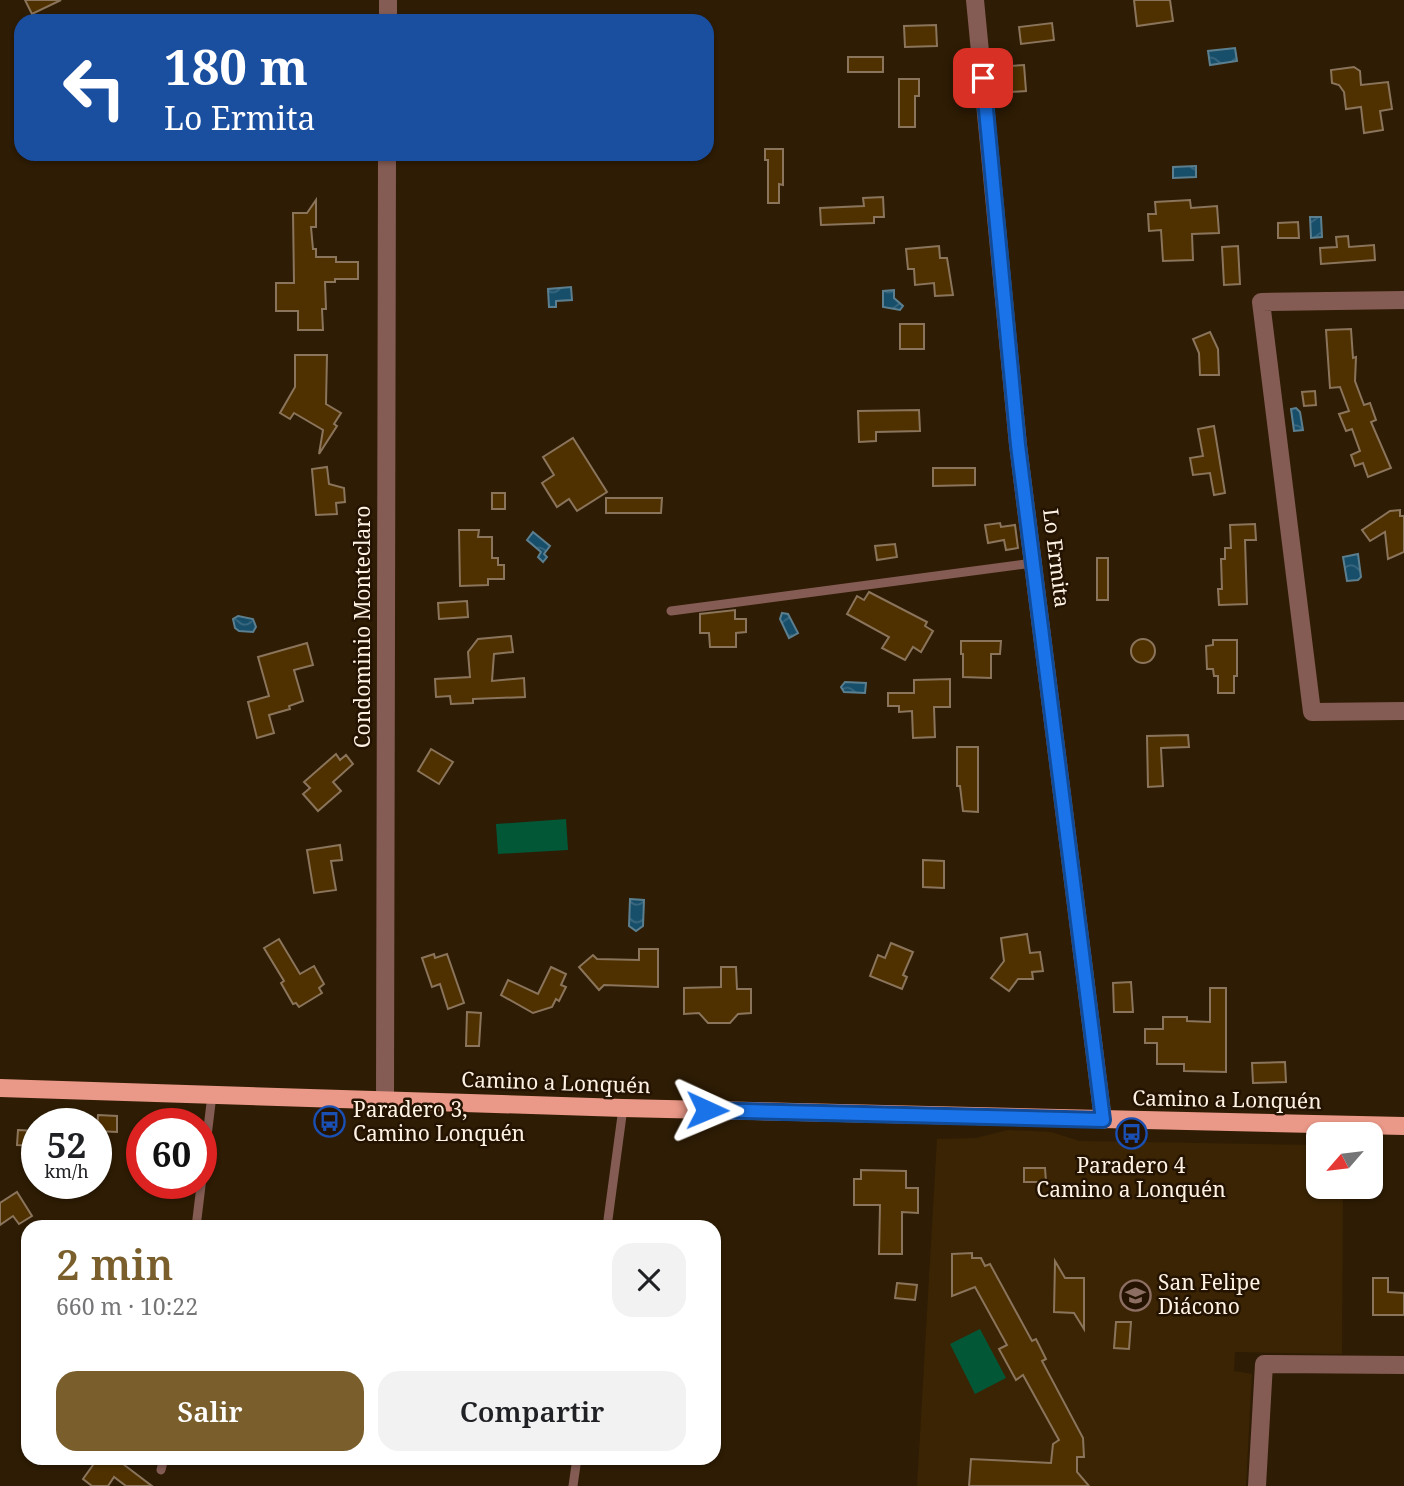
<!DOCTYPE html>
<html lang="es">
<meta charset="utf-8">
<style>
body{margin:0;font-family:"Noto Serif",serif;background:#f2f2f2;color:#202124;height:100vh;display:flex;flex-direction:column;font-size:26px;white-space:nowrap}
*{box-sizing:border-box;margin:0}
p{font-size:23px;color:#757577}
.icon{flex:none;width:38px;height:38px;fill:none;stroke:currentColor;stroke-width:2;stroke-linecap:round;stroke-linejoin:round}
.map{position:relative;flex:1;overflow:hidden}
.details{position:absolute;left:21px;top:1220px;width:700px;height:245px;display:flex;flex-direction:column;background:#fff;border-radius:21px;box-shadow:0 2px 5px #0004}
.details>*{flex:none}
.banner{position:absolute;left:14px;top:14px;width:700px;height:147px;border-radius:21px;box-shadow:0 2px 5px #0004;background:#1a4fa0;color:#fff;overflow:hidden}
.needle{width:46px;rotate:242deg}
.controls{position:absolute;left:1306px;top:1122px;display:grid;gap:14px}
.controls a{display:grid;place-items:center;width:77px;height:77px;border-radius:14px;background:#fff;box-shadow:0 2px 5px #0004;font-size:35px}
.speed{position:absolute;left:21px;top:1108px;display:flex;gap:14px;font-size:35px;font-weight:700;text-align:center}
.speed>*{display:grid;place-content:center;width:91px;height:91px;border-radius:50%;background:#fff;box-shadow:0 2px 5px #0004;line-height:1}
.speed small{font-size:18px;font-weight:400}
.speed .limit{border:10px solid #d22;background:#fff;color:#111}
.pin{position:absolute;display:grid;place-items:center;width:60px;height:60px;color:#fff;margin:-30px;border-radius:14px;box-shadow:0 4px 10px #0006}
.me{position:absolute;width:77px;margin:-38px;rotate:91deg;stroke-linejoin:round;filter:drop-shadow(0 0 5px #0008)}
.turn{display:flex;align-items:center;gap:24px;height:147px;padding:0 35px;font-size:32px}
.turn .icon{width:91px;height:91px;stroke-width:2.5}
.turn b{display:block;font-size:49px;line-height:60px}
.round{display:grid;place-items:center;flex:none;width:74px;height:74px;border-radius:21px;background:#f2f2f2}
.head{display:flex;align-items:center;justify-content:space-between;height:119px;padding:0 35px}
h1{font-size:42px;font-weight:600;line-height:52px;color:#7a5f2d}
.action{display:flex;gap:14px;margin-top:auto;padding:14px 35px}
.action a{flex:1;height:80px;border-radius:21px;background:#7a5f2d;color:#fff;font-size:28px;font-weight:600;line-height:80px;text-align:center}
.action a+a{background:#f2f2f2;color:#202124}
.map>svg:first-child{display:block}
</style>
<div class="map">
<svg width="1404" height="1486" viewBox="0 0 1404 1486">
<defs>
<pattern id="water-waves" width="16" height="10" patternUnits="userSpaceOnUse" patternTransform="scale(1.75)"><rect width="16" height="10" fill="#174e6a"/><path d="M0 5q4-4 8 0t8 0" fill="none" stroke="#3a687f"/></pattern>
</defs>
<rect width="100%" height="100%" fill="#2e1c04"/>
<path fill="#3a2404" d="M1008,1130L1051,1132L1080,1141L1318,1145V1186L1343,1187L1342,1354L1235,1352L1234,1371L1252,1374L1246,1486H917L937,1139L976,1138Z"/>
<g fill="#025736">
<path d="M566,819L568,850L498,854L496,824Z"/>
<path d="M980,1329L1006,1378L975,1394L950,1344Z"/>
</g>
<g fill="url(#water-waves)" stroke="#5c7f8f" stroke-width="2">
<path d="M1235,48L1237,61L1210,65L1208,51Z"/>
<path d="M1196,166V177L1173,178V167Z"/>
<path d="M1310,217H1321L1322,237L1311,238Z"/>
<path d="M571,287L572,300L556,301V307H549L548,289Z"/>
<path d="M894,290V298L903,306L900,310L883,307V291Z"/>
<path d="M1296,408L1300,412L1303,430L1294,431L1291,409Z"/>
<path d="M533,532L550,546L544,554L547,557L543,562L538,557L541,552L527,540Z"/>
<path d="M1358,554L1361,577L1358,580L1347,581L1343,557Z"/>
<path d="M782,613L788,614L798,633L789,638L780,619Z"/>
<path d="M238,616L253,619L256,627L253,632L239,631L235,628L233,619Z"/>
<path d="M845,682L866,683L865,693L844,692L841,687Z"/>
<path d="M630,899L644,900L643,926L636,931L629,926Z"/>
</g>
<g fill="#4f3100" stroke="#8a745b" stroke-width="2">
<path d="M25,0H61L32,14Z"/>
<path d="M1134,0H1170L1173,21L1137,26Z"/>
<path d="M1052,23L1054,40L1021,44L1019,27Z"/>
<path d="M936,25L937,46L905,47L904,26Z"/>
<rect x="848" y="57" width="35" height="15"/>
<path d="M1024,65L1026,91L1011,92L1009,66Z"/>
<path d="M1354,67L1360,71L1361,85L1388,82L1392,109L1380,111L1383,130L1364,133L1361,107L1346,109L1344,92L1339,85L1332,83L1331,70Z"/>
<path d="M899,79H919V96H915V127H899Z"/>
<path d="M765,149H783V185L779,184V203H768V160H765Z"/>
<path d="M883,197L884,217H874V223L821,225L820,208L864,206L863,198Z"/>
<path d="M316,200V227H311L313,249H316V257H336V262H358V279H335V282H325L326,309H322L323,330H298V311H276V283H294L293,213H307Z"/>
<path d="M1190,200L1191,208L1217,206L1219,233L1192,234L1193,260L1163,261L1161,230L1149,231L1148,214H1156L1155,202Z"/>
<path d="M1298,222L1299,238H1278V223Z"/>
<path d="M1348,236L1349,247L1374,245L1375,260L1321,264L1320,248L1337,247L1336,237Z"/>
<path d="M939,246L940,258H947L953,295L935,296L934,283L915,285L914,269H908L906,249Z"/>
<path d="M1238,246L1240,284L1224,285L1222,247Z"/>
<rect x="900" y="324" width="24" height="25"/>
<path d="M1351,329L1353,358L1356,357L1355,381L1364,405L1370,403L1376,420L1371,422L1391,468L1368,477L1363,463L1355,466L1351,455L1360,451L1352,429L1346,431L1339,414L1349,411L1340,387L1330,388L1326,330Z"/>
<path d="M1210,332L1218,349L1219,375H1200L1199,353L1193,339Z"/>
<path d="M295,355H327L326,404L341,413L334,424L337,426L319,454L323,430L294,413L290,419L280,413L295,387Z"/>
<path d="M1315,391L1316,405L1304,406L1302,392Z"/>
<path d="M919,410L920,431L876,432V441L859,442L858,411Z"/>
<path d="M1214,426L1225,493L1214,495L1210,473L1193,475L1190,458L1203,456L1198,429Z"/>
<path d="M573,438L607,492L577,511L569,499L557,507L542,483L554,475L543,457Z"/>
<path d="M327,467L329,484L344,488L345,502L336,503L337,514L316,515L312,469Z"/>
<path d="M933,468H975V485L933,486Z"/>
<rect x="492" y="493" width="13" height="16"/>
<path d="M606,498H662L661,513H606Z"/>
<path d="M1400,510V516H1404V552L1388,559L1385,532L1370,541L1362,530L1390,511Z"/>
<path d="M1000,523L1001,527L1015,525L1018,548L1006,550L1004,540L988,543L985,525Z"/>
<path d="M1255,524L1256,540H1245L1247,604L1219,605L1218,589H1222L1221,559H1225V548H1231L1230,525Z"/>
<path d="M459,530H479L478,537H492V558H498V565H504V579H488V585L460,586Z"/>
<path d="M895,544L897,557L877,560L875,546Z"/>
<rect x="1097" y="558" width="11" height="42"/>
<path d="M869,592L927,622L925,626L933,631L921,652L913,647L905,660L882,648L889,637L847,614L857,596L864,600Z"/>
<path d="M467,601L468,617L439,619L438,603Z"/>
<path d="M735,610V619H746V632L736,633V647H710L709,633H700V614Z"/>
<path d="M511,636L513,652L494,654L492,681L524,678L525,697L473,699V703L451,704L450,696L436,697L435,679L470,677L468,652L478,639Z"/>
<circle cx="1143" cy="651" r="12"/>
<path d="M1213,640H1237V676H1234V693H1218V676H1214L1213,669H1207L1206,646L1213,645Z"/>
<path d="M961,641H1001L1000,654H991V678L963,677V654H961Z"/>
<path d="M307,643L313,665L294,670L303,701L289,706L290,709L269,715L274,733L257,738L248,702L269,696L258,657Z"/>
<path d="M950,679V707H934L935,737L913,738L912,711L899,712V706H888V693H914V680Z"/>
<path d="M1188,735L1189,747L1161,748L1163,786L1148,787L1147,736Z"/>
<path d="M957,747H978V812L963,811L960,786H957Z"/>
<path d="M431,749L453,762L439,784L418,771Z"/>
<path d="M336,754L340,760L346,755L353,764L333,782L341,791L318,811L303,794L310,788L304,782Z"/>
<path d="M340,845L342,860L331,861L336,890L314,893L307,850Z"/>
<path d="M923,860L944,861V888L923,887Z"/>
<path d="M1027,934L1030,953L1040,952L1043,971L1032,972L1033,979H1018L1009,991L991,978L1004,961L1001,938Z"/>
<path d="M279,939L300,974L314,966L324,984L319,988L322,993L299,1007L296,1003L293,1004L281,983L284,981L264,948Z"/>
<path d="M891,943L913,952L903,975L907,977L902,989L870,976L878,955L885,958Z"/>
<path d="M639,949H658V987L604,985L599,990L579,967L593,955L597,959L639,960Z"/>
<path d="M434,954L435,958L447,954L464,1003L448,1009L440,984L432,987L422,958Z"/>
<path d="M551,967L566,974L561,985L566,987L559,1001L556,999L552,1007L533,1013L501,995L508,980L538,994Z"/>
<path d="M721,967H736L737,989H751V1013L738,1014L730,1023H708L699,1013L684,1014V988L721,987Z"/>
<path d="M1131,982L1133,1012H1114L1113,983Z"/>
<path d="M1210,988H1226V1072L1184,1071V1064H1157V1043H1145V1029H1163V1017H1187V1021L1210,1022Z"/>
<path d="M467,1012L481,1013L479,1046H466Z"/>
<path d="M1285,1062L1286,1082L1253,1083L1252,1063Z"/>
<path d="M98,1115L117,1116V1132L97,1131Z"/>
<path d="M18,1130L37,1131V1146L17,1145Z"/>
<path d="M1024,1168H1045L1046,1182H1024Z"/>
<path d="M861,1170L906,1171V1188H918V1213L902,1212V1254H879L880,1205H854V1179H861Z"/>
<path d="M17,1192L32,1216L19,1224L13,1216L0,1225V1203Z"/>
<path d="M972,1253V1258H981L985,1266L990,1264L1032,1341L1036,1339L1046,1359L1042,1361L1083,1438L1084,1457H1077V1472L1089,1486H969L971,1459L1051,1463L1053,1444L1059,1440L1023,1375L1016,1380L999,1349L1007,1345L975,1287L952,1296V1254Z"/>
<path d="M1055,1261L1065,1278H1084V1329L1074,1313L1054,1312Z"/>
<path d="M1373,1278H1388V1292L1404,1293V1315H1373Z"/>
<path d="M897,1283L917,1285L915,1300L895,1298Z"/>
<path d="M1116,1322H1131L1129,1349L1114,1348Z"/>
<path d="M98,1458H120L119,1461L152,1486H126L114,1477L108,1486H92L83,1479Z"/>
</g>
<g fill="none" stroke-linecap="round" stroke-linejoin="round">
<g stroke="#845c54" stroke-width="9">
<path d="M671,611L1033,563"/>
<path d="M196,1227L212,1095"/>
<path d="M607,1227L623,1108"/>
<path d="M161,1470L164,1458"/>
<path d="M573,1486L577,1458"/>
</g>
<g stroke="#845c54" stroke-width="18">
<path d="M975,0L1018,445L1103,1120"/>
<path d="M388,21V0"/>
<path d="M1404,300L1261,302L1312,712L1404,711"/>
<path d="M385,1100L387,154"/>
<path d="M1257,1486L1264,1364L1404,1365"/>
</g>
<path stroke="#ea9887" stroke-width="18" d="M0,1088L623,1108L1404,1126"/>
</g>
<g fill="none" stroke-linecap="round" stroke-linejoin="round">
<defs>
<path id="route" d="M707,1110L1103,1120L1018,445L983,78"/>
</defs>
<use href="#route" stroke="#114b97" stroke-width="18"/>
<use href="#route" stroke="#1a73e8" stroke-width="12"/>
</g>
<defs>
<symbol id="bus-ring" viewBox="-11 -11 22 22"><circle r="9.5" fill="#241300" stroke="#1a4fb4" stroke-width="1.5"/><path d="M-5-6H5V4H4V6H2V4H-2V6H-4V4H-5ZM-3.5-4V0h7V-4ZM-3.5 1.2v1.5H-2V1.2ZM2 1.2v1.5H3.5V1.2Z" fill="#1a4fb4"/></symbol>
<symbol id="school-ring" viewBox="-11 -11 22 22"><circle r="9.5" fill="#241300" stroke="#8d6e63" stroke-width="1.5"/><path d="M0-5L7-2L0 1L-7-2ZM-4 1L0 2.5L4 1V4Q0 6-4 4Z" fill="#8d6e63"/></symbol>
</defs>
<g fill-rule="evenodd">
<use href="#bus-ring" x="312" y="1104" width="35" height="35"/>
<use href="#bus-ring" x="1114" y="1116" width="35" height="35"/>
<use href="#school-ring" x="1118" y="1278" width="35" height="35"/>
</g>
<g text-anchor="middle" stroke-width="5" stroke-linejoin="round" paint-order="stroke">
<g font-size="21" fill="#fef2e4" stroke="#241300">
<text transform="translate(1056 558) rotate(83)" y="7">Lo Ermita</text>
<text transform="translate(363 627) rotate(-90)" y="7">Condominio Monteclaro</text>
<text transform="translate(556 1083) rotate(2)" y="7">Camino a Lonquén</text>
<text transform="translate(1227 1100) rotate(1)" y="7">Camino a Lonquén</text>
</g>
<g font-size="21" fill="#fef2e4" stroke="#241300" text-anchor="start">
<text x="353" y="1117">Paradero 3,<tspan x="353" dy="24">Camino Lonquén</tspan></text>
<text x="1131" y="1173" text-anchor="middle">Paradero 4<tspan x="1131" dy="24">Camino a Lonquén</tspan></text>
<text x="1158" y="1290">San Felipe<tspan x="1158" dy="24">Diácono</tspan></text>
</g>
</g>
</svg>
<div class="controls">
<a><svg class="needle" viewBox="-14 -14 28 28"><path d="M0-13l5 13h-10z" fill="#e53935"/><path d="M0 13l5-13h-10z" fill="#757577"/></svg></a>
</div>
<div class="speed"><div>52<small>km/h</small></div><div class="limit">60</div></div>
<div class="pin" style="left:983px;top:78px;background:#d93025"><svg class="icon" aria-label="arrive" viewBox="0 0 24 24"><path d="M6 21V4h12l-3 4 3 4H6"/></svg></div>
<svg class="me" style="left:707px;top:1110px" viewBox="-20 -20 40 40"><path d="M0-17L14 15 0 8-14 15z" fill="#1a73e8" stroke="#fff" stroke-width="4"/></svg>
<div class="banner">
<div class="turn"><svg class="icon" aria-label="left" viewBox="0 0 24 24"><path d="M17 20v-9H6M10 6l-5 5 5 5"/></svg><div><b>180 m</b>Lo Ermita</div></div>
</div>
<section class="details">
<div class="head"><div><h1>2 min</h1><p>660 m · 10:22</p></div><a class="round"><svg class="icon" aria-label="close" viewBox="0 0 24 24"><path d="M6 6l12 12M18 6L6 18"/></svg></a></div>
<div class="action"><a>Salir</a><a>Compartir</a></div>
</section>
</div>
